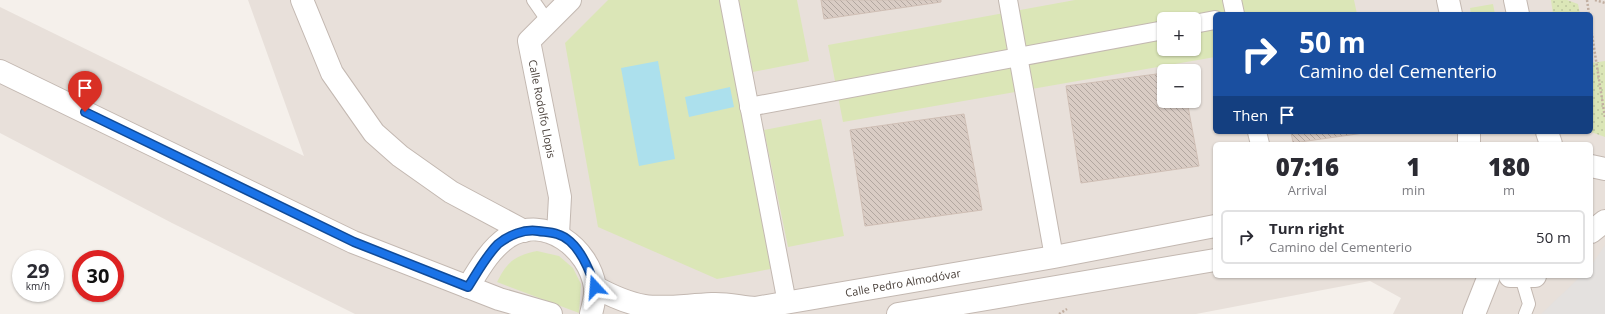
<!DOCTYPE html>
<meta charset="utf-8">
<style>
body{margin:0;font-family:"Open Sans",sans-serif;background:#f2f2f3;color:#2b2b33;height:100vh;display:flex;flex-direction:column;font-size:15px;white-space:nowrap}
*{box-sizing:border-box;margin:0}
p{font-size:13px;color:#7c7c81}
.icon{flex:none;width:22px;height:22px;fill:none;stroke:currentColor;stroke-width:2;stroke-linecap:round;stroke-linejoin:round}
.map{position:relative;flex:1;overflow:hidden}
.details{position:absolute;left:1213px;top:142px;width:380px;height:136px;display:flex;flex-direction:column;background:#fff;border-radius:6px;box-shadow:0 1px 3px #0004}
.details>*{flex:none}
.guide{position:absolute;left:1213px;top:12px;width:380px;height:122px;border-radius:6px;box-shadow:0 1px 3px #0004;background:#1a4fa0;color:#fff;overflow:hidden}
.controls{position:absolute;left:1157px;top:12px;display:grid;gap:8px}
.controls a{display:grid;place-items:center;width:44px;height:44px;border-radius:6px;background:#fff;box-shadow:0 1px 3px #0004;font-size:20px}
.speed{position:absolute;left:12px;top:250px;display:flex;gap:8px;font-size:20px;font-weight:700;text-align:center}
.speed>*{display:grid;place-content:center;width:52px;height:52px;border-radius:50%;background:#fff;box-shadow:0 1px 3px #0004;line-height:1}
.speed small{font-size:10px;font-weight:400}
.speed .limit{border:6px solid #d22;background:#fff;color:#111}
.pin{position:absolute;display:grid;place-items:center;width:34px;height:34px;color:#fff;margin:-41px -17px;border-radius:50% 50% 50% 0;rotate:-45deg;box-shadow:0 0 4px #0007}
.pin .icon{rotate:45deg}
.me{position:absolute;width:44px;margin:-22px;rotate:341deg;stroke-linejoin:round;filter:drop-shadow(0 0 3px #0008)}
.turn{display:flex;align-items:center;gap:14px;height:84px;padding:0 20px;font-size:18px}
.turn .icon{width:52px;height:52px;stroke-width:2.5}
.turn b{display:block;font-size:28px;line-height:34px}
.then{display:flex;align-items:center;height:38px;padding:0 20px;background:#0003;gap:8px;font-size:15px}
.eta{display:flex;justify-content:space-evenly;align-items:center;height:68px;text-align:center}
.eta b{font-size:24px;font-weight:800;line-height:28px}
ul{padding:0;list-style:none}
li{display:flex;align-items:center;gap:12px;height:54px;margin:0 8px 6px;padding:0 12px;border:2px solid #e1e1e2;border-radius:6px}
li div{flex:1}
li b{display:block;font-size:15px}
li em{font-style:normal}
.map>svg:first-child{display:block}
</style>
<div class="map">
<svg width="1605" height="314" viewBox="0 0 1605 314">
<defs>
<pattern id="park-dots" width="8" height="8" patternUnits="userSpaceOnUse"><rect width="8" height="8" fill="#dbe6b7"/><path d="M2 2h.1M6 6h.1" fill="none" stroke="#bdc69e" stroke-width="1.8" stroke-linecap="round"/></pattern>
<pattern id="building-back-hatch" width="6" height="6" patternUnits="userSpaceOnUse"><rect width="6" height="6" fill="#d9ccc4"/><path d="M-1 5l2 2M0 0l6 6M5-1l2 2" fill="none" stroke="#b2a7a0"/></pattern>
</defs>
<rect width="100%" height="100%" fill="#f5f0eb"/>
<path fill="#e8e0da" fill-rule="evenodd" d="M248,0H1605V314H1393L1401,298L1370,281L1196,314H355L172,223L0,133V7L304,156ZM1215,14H1591V132H1215ZM1164,19H1194V49H1164ZM1164,71H1194V101H1164ZM1215,144H1591V276H1215Z"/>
<g fill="#dbe6b7" fill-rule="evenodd">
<path d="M608,0H724L776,268L717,279L598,227L565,43Z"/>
<path d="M739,0H797L809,61L753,72Z"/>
<path d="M1075,0H1354L1357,14H1215V57L843,122L828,45ZM1164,19H1194V49H1164Z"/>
<path d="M1493,4L1495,14H1471L1470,8Z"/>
<path d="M821,119L844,236L788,247L764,130Z"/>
<path d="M537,251L559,256L573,268L581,284L579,313L497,282C507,262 514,256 537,251Z"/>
</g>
<g fill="url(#park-dots)">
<path d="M1551,0H1567L1578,4L1580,14H1553Z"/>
<path d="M1605,61V137L1591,132V63Z"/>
</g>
<path fill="#e4e1df" d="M1605,245V314H1541L1581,276H1591V266Z"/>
<g fill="#ace0ed">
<path d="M658,61L675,159L639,166L621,68Z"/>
<path d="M730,87L734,107L689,117L685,97Z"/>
</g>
<g fill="url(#building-back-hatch)" stroke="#d0bfb5">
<path d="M821,0H941V2L824,19Z"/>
<path d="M1164,73V101H1187L1199,166L1081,183L1066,86Z"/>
<path d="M964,114L982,210L865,226L850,130Z"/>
<path d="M1291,132H1371L1293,143Z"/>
</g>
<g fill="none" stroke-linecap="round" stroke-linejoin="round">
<defs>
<g id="service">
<path d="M533,0L549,23"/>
<path d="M1521,277L1529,304L1525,314"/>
</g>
<g id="pedestrian">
<path d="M729,0L787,303"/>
<path d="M1008,0L1054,257"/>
<path d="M1232,0L1235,14"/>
<path d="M1194,24L1215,20"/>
<path d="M749,107L1164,30"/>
<path d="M1257,132L1260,144"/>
</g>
<g id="minor">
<path d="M302,0L332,73L374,133L400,156L451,192L524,231"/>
<path d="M1448,0L1451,14"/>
<path d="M1515,0L1518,14"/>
<path d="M0,71L353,242L499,299L551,314"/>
<path d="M1469,132V144"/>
<path d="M1547,132L1551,144"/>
<path d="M1591,166L1605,169"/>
<path d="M1591,232L1605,221"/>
<path d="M558,234L560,197L529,41L570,0"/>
<path d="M1510,276H1535"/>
<path d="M468,287C479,269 490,249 508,237C545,214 589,248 595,287C596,295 593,306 591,314"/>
<path d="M595,287C645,314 658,307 712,304C726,303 741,307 755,308L1054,257L1215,226"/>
<path d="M898,314L1215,260"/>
<path d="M1474,314L1489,276"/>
</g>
</defs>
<use href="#service" stroke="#c3b8b1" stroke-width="14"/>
<use href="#pedestrian" stroke="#c3b8b1" stroke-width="20"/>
<use href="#minor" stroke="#c3b8b1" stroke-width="24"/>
<g stroke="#c1aea0" stroke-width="2.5" stroke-dasharray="2 2" stroke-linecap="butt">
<path d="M1587,0L1589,14"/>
<path d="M1595,0L1605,3"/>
<path d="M1591,28L1605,118"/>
<path d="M1059,314L1067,309"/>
</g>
<use href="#service" stroke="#fff" stroke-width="12"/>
<use href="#pedestrian" stroke="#fff" stroke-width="18"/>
<use href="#minor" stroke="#fff" stroke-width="22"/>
</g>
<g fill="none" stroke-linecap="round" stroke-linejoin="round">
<defs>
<path id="route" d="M85,112L354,242L468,287C477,273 486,256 498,244C509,235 524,229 538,231C544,232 551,232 557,234C578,240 589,268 595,287"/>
</defs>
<use href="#route" stroke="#114b97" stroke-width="10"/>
<use href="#route" stroke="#1a73e8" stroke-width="7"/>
</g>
<g text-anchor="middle" stroke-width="4" stroke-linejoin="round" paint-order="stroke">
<g font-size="11" fill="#483f39" stroke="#fff">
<text transform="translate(542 109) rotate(79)" y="4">Calle Rodolfo Llopis</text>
<text transform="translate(903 283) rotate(-10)" y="4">Calle Pedro Almodóvar</text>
</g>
</g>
</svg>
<div class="controls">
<a>+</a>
<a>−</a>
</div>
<div class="speed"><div>29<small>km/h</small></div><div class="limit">30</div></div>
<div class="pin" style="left:85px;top:112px;background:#d93025"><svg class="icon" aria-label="arrive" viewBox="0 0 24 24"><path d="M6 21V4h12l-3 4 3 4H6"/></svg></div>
<svg class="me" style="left:595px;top:287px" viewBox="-20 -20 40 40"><path d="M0-17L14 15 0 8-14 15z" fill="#1a73e8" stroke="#fff" stroke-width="4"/></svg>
<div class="guide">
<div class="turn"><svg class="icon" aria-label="right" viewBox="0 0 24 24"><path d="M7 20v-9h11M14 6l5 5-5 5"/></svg><div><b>50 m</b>Camino del Cementerio</div></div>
<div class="then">Then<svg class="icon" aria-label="arrive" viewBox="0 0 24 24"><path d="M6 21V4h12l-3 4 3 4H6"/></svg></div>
</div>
<section class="details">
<div class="eta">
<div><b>07:16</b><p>Arrival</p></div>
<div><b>1</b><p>min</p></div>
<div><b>180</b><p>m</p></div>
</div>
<ul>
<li><svg class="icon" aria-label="right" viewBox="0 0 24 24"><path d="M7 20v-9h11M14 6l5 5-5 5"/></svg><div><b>Turn right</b><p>Camino del Cementerio</p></div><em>50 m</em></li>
</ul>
</section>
</div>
